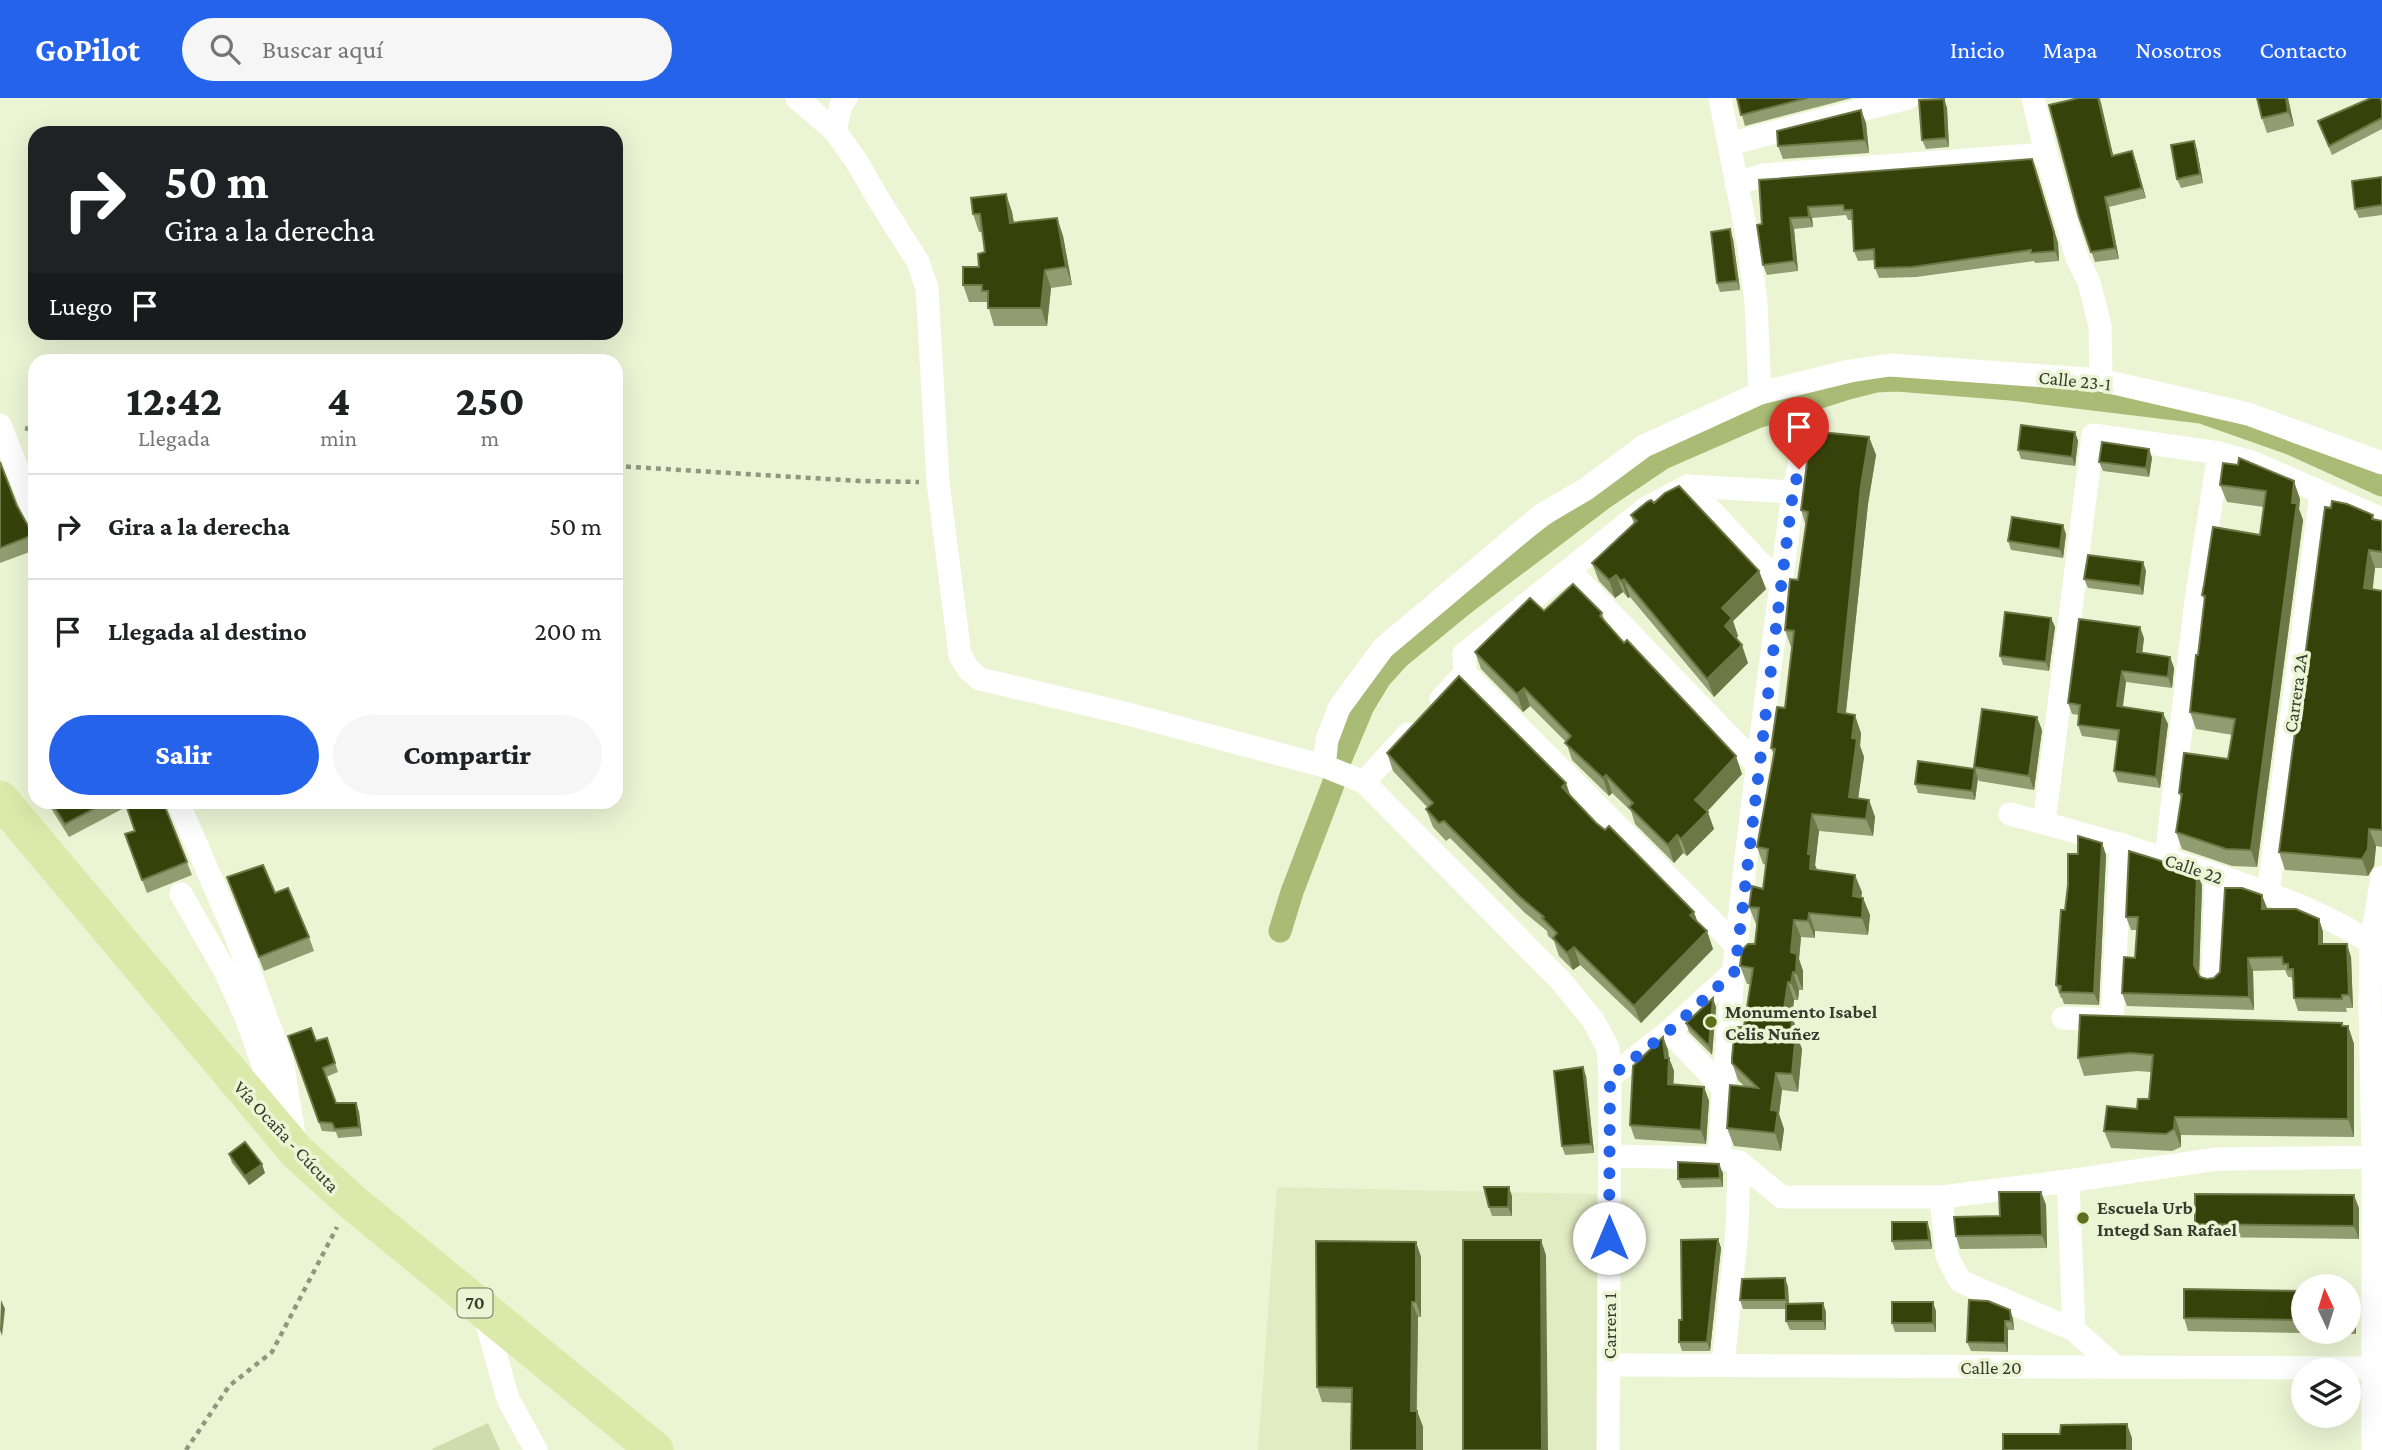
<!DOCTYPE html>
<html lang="es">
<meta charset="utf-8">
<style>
body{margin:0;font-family:"Crimson Pro",serif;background:#f6f6f6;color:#202124;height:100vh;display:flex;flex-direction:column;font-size:26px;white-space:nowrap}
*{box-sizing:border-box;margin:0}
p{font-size:23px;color:#757577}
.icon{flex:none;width:38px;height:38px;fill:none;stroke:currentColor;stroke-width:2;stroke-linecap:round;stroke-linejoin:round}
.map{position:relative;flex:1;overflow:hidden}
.panel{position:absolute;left:28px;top:256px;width:595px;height:455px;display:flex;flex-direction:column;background:#fff;border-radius:21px;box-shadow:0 7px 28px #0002}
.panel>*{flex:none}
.banner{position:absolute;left:28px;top:28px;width:595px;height:214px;border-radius:21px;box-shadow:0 7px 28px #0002;background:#202124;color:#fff;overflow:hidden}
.needle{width:46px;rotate:356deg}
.controls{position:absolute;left:2291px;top:1176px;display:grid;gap:14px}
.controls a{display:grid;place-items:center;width:70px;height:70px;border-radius:50%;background:#fff;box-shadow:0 7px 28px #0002;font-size:35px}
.pin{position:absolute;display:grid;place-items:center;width:60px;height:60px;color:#fff;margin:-72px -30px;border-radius:50% 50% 50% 0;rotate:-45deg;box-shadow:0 0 7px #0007}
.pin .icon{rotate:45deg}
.me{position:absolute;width:77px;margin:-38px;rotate:0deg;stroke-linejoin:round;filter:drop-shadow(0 0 5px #0008)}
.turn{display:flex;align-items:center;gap:24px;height:147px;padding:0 21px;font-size:32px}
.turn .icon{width:91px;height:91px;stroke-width:2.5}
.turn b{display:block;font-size:49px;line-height:60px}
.then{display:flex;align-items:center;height:66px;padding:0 21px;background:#0003;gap:14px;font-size:26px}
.eta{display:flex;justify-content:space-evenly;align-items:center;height:119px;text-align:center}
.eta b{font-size:42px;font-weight:800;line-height:49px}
.action{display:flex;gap:14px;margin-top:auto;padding:14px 21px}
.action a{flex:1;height:80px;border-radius:42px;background:#2563eb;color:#fff;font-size:28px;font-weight:800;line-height:80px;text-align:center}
.action a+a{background:#f6f6f6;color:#202124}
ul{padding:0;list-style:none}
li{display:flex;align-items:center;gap:21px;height:105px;padding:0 21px;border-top:2px solid #e0e0e0}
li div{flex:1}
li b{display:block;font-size:26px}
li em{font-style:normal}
header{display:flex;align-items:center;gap:42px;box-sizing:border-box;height:98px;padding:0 35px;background:#2563eb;color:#fff}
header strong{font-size:33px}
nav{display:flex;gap:38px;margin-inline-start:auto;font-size:24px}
.search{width:490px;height:63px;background:#f6f6f6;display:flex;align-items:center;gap:18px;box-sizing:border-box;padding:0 24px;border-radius:38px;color:#757577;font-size:26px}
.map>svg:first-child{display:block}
</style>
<header>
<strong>GoPilot</strong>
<div class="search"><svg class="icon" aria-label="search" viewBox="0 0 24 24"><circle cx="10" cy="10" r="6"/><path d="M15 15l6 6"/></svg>Buscar aquí</div>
<nav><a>Inicio</a><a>Mapa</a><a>Nosotros</a><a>Contacto</a></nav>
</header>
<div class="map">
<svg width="2382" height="1352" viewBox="0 0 2382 1352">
<rect width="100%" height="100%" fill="#ebf5d4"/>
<path fill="#e1ecc3" d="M1277,1089L1597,1096L1598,1352H1258Z"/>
<path fill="#cfdcae" d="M488,1325L500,1352H433L432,1351Z"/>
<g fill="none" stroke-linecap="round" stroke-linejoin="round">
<g stroke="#a9bb74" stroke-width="23">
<path d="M1339,665L1363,608L1380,580L1399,559L1461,508L1602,401L1663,360L1757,319L1848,290L1876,283L1897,282L2011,291L2201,314L2292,346L2382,387"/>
<path d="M1280,833L1292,794L1334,684"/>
</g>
<g stroke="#909780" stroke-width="4.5" stroke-dasharray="5 5" stroke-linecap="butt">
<path d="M25,330L35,333"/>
<path d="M616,368L860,383L919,384"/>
<path d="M186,1352L229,1288L272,1254L337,1129"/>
</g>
<g stroke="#fff" stroke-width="23">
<path d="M797,0L835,33L857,64L877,99L918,164L927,190L938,384L960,557L969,572L980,581L1128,616L1324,668L1364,684L1561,883L1593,922L1608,950L1610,979L1608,1352"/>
<path d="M1720,0L1748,143L1756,204L1760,295"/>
<path d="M2033,0L2046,56L2077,160L2089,184L2100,228L2101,282"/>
<path d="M835,33L841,7L846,0"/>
<path d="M1729,46L1908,0"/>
<path d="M1736,86L1763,77L2046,56"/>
<path d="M0,327L35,416"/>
<path d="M1688,388L1781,487"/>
<path d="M1570,473L1759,669"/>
<path d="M1465,575L1737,848"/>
<path d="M1441,601L1465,575L1464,556L1646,410L1688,388L1793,394"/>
<path d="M1324,668L1327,642L1339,610L1383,550L1540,418L1586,391L1644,348L1760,295L1850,273L1890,267L2101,282L2248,316L2382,365"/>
<path d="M1364,684L1408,636"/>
<path d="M178,704L238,843L282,962L296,1048"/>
<path d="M2010,716C2082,735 2154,756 2225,780C2280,800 2322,813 2371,845"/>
<path d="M2044,725L2093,337L2219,355L2252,364L2382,421"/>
<path d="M2166,760L2196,502L2219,355"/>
<path d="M2268,795L2321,396"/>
<path d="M181,796L225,873L246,919L264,970L287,998"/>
<path d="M2213,880L2216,778"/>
<path d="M2063,920L2112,922"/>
<path d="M2112,922L2121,746"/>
<path d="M1669,933L1723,990"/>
<path d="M1610,979L1669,933L1735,873"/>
<path d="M1610,1058L1719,1060L1739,1064L1782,1099H1941L2068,1083L2217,1061L2382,1059"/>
<path d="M1719,1060C1731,838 1765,615 1793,394L1804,347"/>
<path d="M2068,1083L2074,1232L2116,1269"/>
<path d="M1941,1099L1947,1158L1960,1183L2074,1232"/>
<path d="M483,1212L508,1301L536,1352"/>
<path d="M1609,1267L2372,1270"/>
<path d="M1723,1267L1737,1133L1739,1064"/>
<path d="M2373,1352V1058L2370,905L2371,845L2382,779"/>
</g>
<path stroke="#dbeaaa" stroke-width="37" d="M0,701L297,1054L351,1103L655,1352"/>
</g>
<g fill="#919c70">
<path d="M1737,0H1852L1745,28Z"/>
<path d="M2079,0H2100L2113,58L2132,53L2146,100L2109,109L2119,161L2095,164L2079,119Z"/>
<path d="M2257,0H2288L2294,28L2267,35L2262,20Z"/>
<path d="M1944,1L1947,10L1949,49L1926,51L1922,42Z"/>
<path d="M2382,4V31L2332,57L2318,23Z"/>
<path d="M1861,12L1866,25L1869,55L1783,61L1778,48Z"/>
<path d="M2194,43L2197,52L2203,85L2181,90L2177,81Z"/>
<path d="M2036,71L2058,145L2059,163L2035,165L2034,163L1916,179L1879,180L1875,170V162L1858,163L1854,153L1852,122H1848L1846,117L1812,120L1813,129L1794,131L1798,173L1767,177L1763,167L1759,82Z"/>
<path d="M2382,79V117L2359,120L2355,111Z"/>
<path d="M1006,96L1012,114L1014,125L1057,120L1063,138L1072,187L1051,190L1047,228H994L987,204H969L963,187L979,169L985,154L982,134H979L973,116Z"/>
<path d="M1733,141L1740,192L1720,194L1717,185Z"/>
<path d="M2075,334L2078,343L2075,368L2021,361L2018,352Z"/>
<path d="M1869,339L1876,357L1868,406L1846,615L1861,635L1860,648L1864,659L1858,700L1869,702L1875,719L1873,738L1819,733L1815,767L1817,772L1862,794L1861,799L1863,800L1870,817L1868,837L1815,833V840L1801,839L1799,861L1803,873V892H1799L1798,902H1794L1792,919L1799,937L1798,941L1802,951L1798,994L1782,992L1779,1016L1784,1031L1781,1053L1734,1048L1727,1030L1745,989L1738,982L1732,965L1744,929L1750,886H1747L1740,868L1755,846L1757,827L1756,826L1749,809L1763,791L1766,767L1763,766L1757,749L1774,657L1771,650L1785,610L1792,549H1791L1785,532L1798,482L1806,428L1801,412Z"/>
<path d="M2149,351L2152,360L2149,379L2103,373L2099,364Z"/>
<path d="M0,364L17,408L35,442V452L0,465Z"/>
<path d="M2223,365L2300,401L2299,411L2303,422L2257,769L2232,768L2182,751L2176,734L2181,700L2179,695L2228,661L2233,637L2196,631L2190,614L2205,503L2202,497L2260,437L2264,409L2227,404L2220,387Z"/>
<path d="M1631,417L1759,473L1766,491L1733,523L1738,538L1736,541L1748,565L1714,599L1630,499L1628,500L1623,494L1615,500L1599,483L1592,465L1634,426Z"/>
<path d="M2374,422L2382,423V470H2375L2372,491L2382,493V749L2376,748L2374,768L2368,778L2285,772L2279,754Z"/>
<path d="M2066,436L2063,460L2011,452L2008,443Z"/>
<path d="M2143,464L2146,473L2143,497L2088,490L2084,481Z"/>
<path d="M1544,513L1602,515L1605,524L1742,676L1707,713L1714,731L1687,758L1683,755L1674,765L1635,726L1631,713L1612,695L1609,698L1572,662L1566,644L1530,608L1523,614L1481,571L1475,554Z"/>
<path d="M2051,520L2055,529L2049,573L2003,567L2000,558Z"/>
<path d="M2144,540L2142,555L2170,559L2174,570L2172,590L2126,584L2123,609L2168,626L2160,690L2118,684L2114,673L2118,643L2082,638L2078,627L2079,617L2072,616L2068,605Z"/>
<path d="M2042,632L2034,692L1979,683L1974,669Z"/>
<path d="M1387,655L1571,699L1596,725L1698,826L1713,851L1641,925L1580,867L1573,872L1559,858L1554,843L1548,838L1547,833L1525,815L1450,740L1446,743L1433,729L1426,711L1428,710L1393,673Z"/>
<path d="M1975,671L1978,680L1975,702L1918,695L1915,686Z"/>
<path d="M47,704H163L192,777L147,795L125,736L135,733L126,709L69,739Z"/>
<path d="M2102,745L2106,757L2099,907L2064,906L2062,900H2061L2056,887L2065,812L2078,756Z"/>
<path d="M227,779L275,795L309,839L314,853L264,873Z"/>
<path d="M2202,787L2199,876L2200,879L2207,881L2214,880L2220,874L2267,811L2319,821L2323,834V846L2351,859L2353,910H2346L2347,914L2298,913L2294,900L2293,884L2291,879H2288L2285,872L2253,873L2254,912L2127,908L2122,895L2135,860L2137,832H2131L2126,819Z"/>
<path d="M1716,909L1712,957L1689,934L1686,925Z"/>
<path d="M2342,925L2343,928H2348L2354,946V1039L2181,1037V1049L2172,1053L2111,1050L2104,1033L2137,1011L2149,1001L2151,974L2137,973L2084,978L2078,960Z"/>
<path d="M288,938L316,943L327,940L338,974L326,979L336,1005H356L359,1014L362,1038L338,1040L336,1034L322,1033Z"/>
<path d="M1663,939L1668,952L1669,960L1674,973L1673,987L1704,989L1709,1003L1706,1046L1635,1041L1630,1027Z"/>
<path d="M1586,978L1594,1055L1565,1057L1562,1048Z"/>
<path d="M229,1056L265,1075L249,1087L232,1065Z"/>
<path d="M1723,1075V1089L1682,1090L1678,1081Z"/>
<path d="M2041,1094L2046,1107L2047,1150L1960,1151L1956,1138L2000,1118Z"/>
<path d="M1512,1098V1118H1492L1489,1109Z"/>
<path d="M2359,1110V1141L2200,1139L2195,1126Z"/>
<path d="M1927,1124L1930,1133L1932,1151L1895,1152L1892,1143Z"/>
<path d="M1718,1141L1721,1150L1710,1253H1682L1679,1244L1682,1222Z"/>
<path d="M1416,1144L1421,1159V1219H1418L1417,1313L1423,1329V1352H1351L1352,1305L1322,1304L1317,1289Z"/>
<path d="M1785,1180L1788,1189L1789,1206L1823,1205L1826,1214V1232H1790L1786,1223V1211H1743L1740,1202Z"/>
<path d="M2303,1193V1234H2348V1193L2356,1207V1236L2188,1233L2184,1220Z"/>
<path d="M2010,1212L2013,1221L2014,1232H2008V1254L1971,1253L1967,1244Z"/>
<path d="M1936,1213V1234H1895L1892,1225Z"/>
</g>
<g fill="#6d7847">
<path d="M2098,0L2101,6L2116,69L2112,58Z"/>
<path d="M2286,0H2288L2294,28L2288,14Z"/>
<path d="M1944,1L1947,10L1949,49L1946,40Z"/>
<path d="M1861,12L1866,25L1869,55L1865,42Z"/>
<path d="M2194,43L2197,52L2203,85L2200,76Z"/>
<path d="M2132,53L2136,64L2146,100L2142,90Z"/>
<path d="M2032,61L2058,145L2059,163L2055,153Z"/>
<path d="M1006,96L1012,114L1017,143L1010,125Z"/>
<path d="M2105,99L2109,109L2119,161L2115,150Z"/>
<path d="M1808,109L1812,120L1813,129L1809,119Z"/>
<path d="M1057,120L1063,138L1072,187L1066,169Z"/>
<path d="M1790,120L1794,131L1798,173L1794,163Z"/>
<path d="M1730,131L1733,141L1740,192L1737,183Z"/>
<path d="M1045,172L1051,190L1047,228L1041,210Z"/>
<path d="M2075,334L2078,343L2075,368L2072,359Z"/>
<path d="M1869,339L1876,357L1868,406L1844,631L1838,614L1861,388Z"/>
<path d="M2149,351L2152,360L2149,379L2146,370Z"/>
<path d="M2294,383L2300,401L2299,411L2303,422L2257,769L2251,752Z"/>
<path d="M2063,427L2066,436L2063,460L2060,451Z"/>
<path d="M2369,452L2375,470L2371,507L2364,490Z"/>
<path d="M2143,464L2146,473L2143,497L2140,488Z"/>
<path d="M1759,473L1766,491L1733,523L1738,538L1731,546L1725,528L1722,510Z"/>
<path d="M1616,477L1623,494L1615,500L1609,482Z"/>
<path d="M1624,481L1630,499L1628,500L1621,483Z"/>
<path d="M2051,520L2055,529L2049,573L2046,564Z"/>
<path d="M2140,529L2144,540L2141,565L2137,554Z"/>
<path d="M1742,547L1748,565L1714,599L1707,581Z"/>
<path d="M2170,559L2174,570L2172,590L2168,579Z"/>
<path d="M2122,573L2126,584L2121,619L2117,608Z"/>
<path d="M1524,590L1530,608L1523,614L1517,596Z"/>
<path d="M2163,615L2168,626L2160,690L2156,679Z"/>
<path d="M1855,617L1861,635L1860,648L1864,659L1856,716L1849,699L1852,640Z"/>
<path d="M2037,619L2042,632L2034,692L2029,678Z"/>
<path d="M1736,658L1742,676L1702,719L1695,702Z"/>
<path d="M1975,671L1978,680L1975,702L1972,693Z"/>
<path d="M1606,677L1612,695L1609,698L1603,680Z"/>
<path d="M1566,685L1572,702L1562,689Z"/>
<path d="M1869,702L1875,719L1873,738L1866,721Z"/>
<path d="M1708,714L1714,731L1687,758L1681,741Z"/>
<path d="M1812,716L1819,733L1815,767L1818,774L1810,771L1808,756Z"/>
<path d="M2369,731L2376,748L2374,768L2368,778L2362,761Z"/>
<path d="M1677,737L1683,755L1674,765L1668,747Z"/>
<path d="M2102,745L2106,757L2099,907L2094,895Z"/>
<path d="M2197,774L2202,787L2199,880L2194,867Z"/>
<path d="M1855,777L1862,794L1859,816L1853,798Z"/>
<path d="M2262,797L2267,810L2262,811Z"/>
<path d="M1863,800L1870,817L1868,837L1862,820Z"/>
<path d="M1694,814L1700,831L1690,817Z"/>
<path d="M1809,815L1815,833V840L1808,823Z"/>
<path d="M2319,821L2323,834V859L2319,846Z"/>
<path d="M1794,822L1801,839L1799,861L1803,873V892L1796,875L1791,854Z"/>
<path d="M1707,833L1713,851L1641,925L1634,908Z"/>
<path d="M2347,846L2351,859L2353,910L2349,897Z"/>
<path d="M1574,849L1580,867L1573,872L1567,855Z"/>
<path d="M2248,860L2253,873L2254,912L2249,899Z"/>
<path d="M1793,874L1799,892L1798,902L1791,885Z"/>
<path d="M1788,884L1794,902L1790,936L1783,918Z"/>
<path d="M1713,900L1716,909L1712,957L1709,948Z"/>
<path d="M1792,919L1799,937L1798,941L1802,951L1798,994L1792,976L1791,933Z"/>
<path d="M2342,925L2348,941V928L2354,946V1039L2348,1021Z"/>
<path d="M1663,939L1668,952L1669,964V960L1674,973L1673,999L1668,986Z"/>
<path d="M1583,969L1586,978L1594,1055L1591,1046Z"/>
<path d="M1776,975L1782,992L1779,1016L1784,1031L1781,1053L1775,1035L1771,1012Z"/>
<path d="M1704,989L1709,1003L1706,1046L1701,1032Z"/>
<path d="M356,1005L359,1014L362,1038L359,1029Z"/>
<path d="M2175,1019L2181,1037V1049L2174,1031Z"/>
<path d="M262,1066L265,1075L249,1087L245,1078Z"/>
<path d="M1719,1066L1723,1075V1089L1720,1080Z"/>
<path d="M1509,1089L1512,1098V1118L1508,1109Z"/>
<path d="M2041,1094L2046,1107L2047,1150L2042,1137Z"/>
<path d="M2354,1097L2359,1110V1141L2354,1128Z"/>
<path d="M1927,1124L1930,1133L1932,1151L1929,1142Z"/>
<path d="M1718,1141L1721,1150L1710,1253L1707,1244Z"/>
<path d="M1541,1142L1546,1157L1548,1352H1542Z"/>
<path d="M1416,1144L1421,1159V1219L1416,1204Z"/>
<path d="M1785,1180L1788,1189L1789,1211L1786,1202Z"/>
<path d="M2351,1193L2356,1207V1236L2351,1223Z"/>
<path d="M1,1202L5,1211L2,1238L0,1232Z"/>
<path d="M1412,1204L1418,1219L1416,1329L1411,1313Z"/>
<path d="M1933,1204L1936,1213V1234L1933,1225Z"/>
<path d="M1823,1205L1826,1214V1232L1823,1223Z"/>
<path d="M2010,1212L2013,1221L2014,1232L2011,1223Z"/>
<path d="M2005,1223L2008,1232V1254L2005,1245Z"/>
<path d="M1417,1313L1423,1329V1352H1417Z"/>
<path d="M2127,1326L2132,1340V1352H2127Z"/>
</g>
<g fill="#37420b" stroke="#6d7847" stroke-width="2">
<path d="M1737,0H1807L1741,17Z"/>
<path d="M2079,0H2098L2112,58L2132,53L2142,90L2105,99L2115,150L2091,154L2079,119L2049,7Z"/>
<path d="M2257,0H2286L2288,14L2262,20Z"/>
<path d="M2371,0H2380L2382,4V20L2329,48L2318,23Z"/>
<path d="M1944,1L1946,40L1922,42L1919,2Z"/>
<path d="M1861,12L1865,42L1778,48L1777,33Z"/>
<path d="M2194,43L2200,76L2177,81L2171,47Z"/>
<path d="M2032,61L2054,135L2055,153L2031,155V152L1912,169L1875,170L1874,151L1854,153L1852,112H1844L1843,107L1808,109L1809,119L1790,120L1794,163L1763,167L1757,127L1762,126L1759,82Z"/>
<path d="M2382,79V107L2355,111L2352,83Z"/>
<path d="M1006,96L1010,125L1057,120L1066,169L1045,172L1041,210H988V193H982V187H963V169H979L978,156L985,154L980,116H973L971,100Z"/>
<path d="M1730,131L1737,183L1717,185L1711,134Z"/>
<path d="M2021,327L2075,334L2072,359L2018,352Z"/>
<path d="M1811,333L1869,339L1861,388L1838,614L1855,617L1852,640L1857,641L1849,699L1869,702L1866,721L1812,716L1808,756H1811L1810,771L1855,777L1853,798L1863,800L1862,820L1809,815L1808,823L1794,822L1791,854L1797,856L1796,875L1793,874L1791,885L1788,884L1783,918L1792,919L1791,933L1796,934L1792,976L1776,975L1771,1012L1778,1013L1775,1035L1727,1030L1730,987L1758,990L1732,965V960L1735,929H1744L1753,870L1740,868L1742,852L1748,846H1755L1759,810L1749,809L1752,788L1763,791L1768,751L1757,749L1775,651L1771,650L1777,609L1785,610L1794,533L1785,532L1790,481L1798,482L1808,414L1801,412Z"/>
<path d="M2102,344L2149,351L2146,370L2099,364Z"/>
<path d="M2239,360L2294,383L2292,405H2297L2251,752L2226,751L2176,734L2182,696L2179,695L2184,655L2228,661L2235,621L2190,614L2196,557H2198L2205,498L2202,497L2204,487L2213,429L2260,437L2266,393L2220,387L2223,365L2238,367Z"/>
<path d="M0,364L17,408L33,437L0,450Z"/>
<path d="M1679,388L1759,473L1722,510L1732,520L1725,528L1742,547L1707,581L1624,481L1621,483L1616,477L1609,482L1592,465L1637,423L1631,417L1647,404L1651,402L1654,405L1665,395Z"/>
<path d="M2332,403L2347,406L2373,417L2372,421L2382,423V454L2369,452L2364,490L2382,493V732L2369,731L2368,751L2362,761L2279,754L2325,409L2331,410Z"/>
<path d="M2012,419L2063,427L2060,451L2008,443Z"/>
<path d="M2088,457L2143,464L2140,488L2084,481Z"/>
<path d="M1573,486L1602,515L1600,518L1624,545L1627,542L1736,658L1695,702L1708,714L1681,741L1677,737L1668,747L1629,709L1633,705L1606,677L1603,680L1565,645L1571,638L1524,590L1517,596L1475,554L1530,500L1544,513Z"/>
<path d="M2005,514L2051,520L2046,564L2000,558Z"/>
<path d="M2079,521L2140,529L2137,554L2170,559L2168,579L2122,573L2117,608L2163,615L2156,679L2114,673L2119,632L2078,627L2080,607L2068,605Z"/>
<path d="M1459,578L1566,685L1562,689L1596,725L1605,732L1609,728L1694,814L1690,817L1707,833L1634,908L1574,849L1567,855L1553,840L1557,835L1542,820L1544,819L1519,798L1444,723L1439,725L1426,711L1433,705L1387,655Z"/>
<path d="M1982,611L2037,619L2029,678L1974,669Z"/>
<path d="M1918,663L1975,671L1972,693L1915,686Z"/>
<path d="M51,704H107L65,726Z"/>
<path d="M125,704H163L187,764L142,782L125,736L135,733Z"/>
<path d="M2078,738L2102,745L2094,895L2060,894L2061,888L2056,887L2061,812H2065L2068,787V756H2078Z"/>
<path d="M2129,753L2197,774L2194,867L2200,879L2207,881L2214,880L2220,874L2225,790H2242L2262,797V811H2296L2319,821V846H2347L2349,897H2342V901L2294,900L2293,871H2288V866H2283L2282,859L2248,860L2249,899L2122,895L2124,859L2135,860L2138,819H2126Z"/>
<path d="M263,767L275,795L288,790L309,839L259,859L227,779Z"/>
<path d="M1713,900L1709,948L1686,925Z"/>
<path d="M2080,917L2342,925V928H2348V1021L2175,1019L2174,1031L2166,1036L2104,1033L2107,1008L2137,1011L2138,1001H2149L2153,957L2130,955L2078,960Z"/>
<path d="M311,930L316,943L327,940L335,965L323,970L336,1005H356L359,1029L335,1031L332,1025L319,1024L288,938Z"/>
<path d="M1663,939L1665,960H1669L1668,986L1704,989L1701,1032L1630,1027L1633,968Z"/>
<path d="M1583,969L1591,1046L1562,1048L1554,973Z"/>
<path d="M245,1044L262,1066L245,1078L229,1056Z"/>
<path d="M1678,1064L1719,1066L1720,1080L1678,1081Z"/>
<path d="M1484,1089H1509L1508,1109H1489Z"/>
<path d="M1999,1094H2041L2042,1137L1956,1138L1954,1119L2000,1118Z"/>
<path d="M2195,1096L2354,1097V1128L2195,1126Z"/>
<path d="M1892,1124H1927L1929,1142L1892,1143Z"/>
<path d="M1718,1141L1707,1244H1679V1222H1682L1681,1142Z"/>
<path d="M1463,1142H1541L1542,1352H1463Z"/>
<path d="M1316,1143L1416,1144V1204H1412L1411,1313H1417V1352H1351L1352,1290L1317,1289Z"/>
<path d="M1785,1180L1786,1202H1740L1742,1181Z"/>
<path d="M2184,1191L2303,1193V1222L2184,1220Z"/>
<rect x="2348" y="1193" width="3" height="30"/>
<path d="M1969,1202L1988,1203L2010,1212L2011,1223H2005V1245L1967,1244Z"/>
<rect x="1892" y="1204" width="41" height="21"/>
<path d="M1823,1205V1223H1786V1206Z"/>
<path d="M2127,1326V1352H2003V1336H2060L2061,1327Z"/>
</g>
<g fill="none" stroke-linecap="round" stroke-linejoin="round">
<path stroke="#2563eb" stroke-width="12" stroke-dasharray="0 21.6" d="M1609,1140L1610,979L1669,933L1735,873L1778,513L1793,394L1799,371"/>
</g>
<g fill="#5e6f1c" stroke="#ebf5d4" stroke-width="2.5">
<circle cx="1711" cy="924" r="7"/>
<circle cx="2083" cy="1120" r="7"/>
</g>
<g text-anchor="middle" stroke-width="7" stroke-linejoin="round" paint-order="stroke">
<rect fill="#ebf5d4" stroke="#6e7460" stroke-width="2" x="457.5" y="1190.5" width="35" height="29" rx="5"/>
<g font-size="18" font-weight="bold" fill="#383c2f">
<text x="475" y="1211">70</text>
</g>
<g font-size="19" fill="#383c2f" stroke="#ebf5d4">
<text transform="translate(2075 282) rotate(6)" y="7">Calle 23-1</text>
<text transform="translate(2295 595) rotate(-82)" y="7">Carrera 2A</text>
<text transform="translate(2194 770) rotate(19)" y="7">Calle 22</text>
<text transform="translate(287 1038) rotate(47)" y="7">Vía Ocaña - Cúcuta</text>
<text transform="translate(1609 1228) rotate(-90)" y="7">Carrera 1</text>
<text x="1991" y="1276">Calle 20</text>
</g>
<g font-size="19" font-weight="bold" fill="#383c2f" stroke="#ebf5d4" text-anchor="start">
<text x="1725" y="920">Monumento Isabel<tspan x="1725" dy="22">Celis Nuñez</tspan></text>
<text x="2097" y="1116">Escuela Urb<tspan x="2097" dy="22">Integd San Rafael</tspan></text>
</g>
</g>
</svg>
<div class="controls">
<a><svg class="needle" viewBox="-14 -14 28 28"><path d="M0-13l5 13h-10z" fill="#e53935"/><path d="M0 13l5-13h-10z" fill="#757577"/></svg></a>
<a><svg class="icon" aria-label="layers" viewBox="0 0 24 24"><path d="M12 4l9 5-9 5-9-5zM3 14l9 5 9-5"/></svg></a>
</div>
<div class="pin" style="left:1799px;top:371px;background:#d93025"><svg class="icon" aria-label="arrive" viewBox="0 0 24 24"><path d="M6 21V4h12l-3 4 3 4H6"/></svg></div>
<svg class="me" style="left:1609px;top:1140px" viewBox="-20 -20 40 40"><circle r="19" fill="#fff"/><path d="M0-13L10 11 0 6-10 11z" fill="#2563eb"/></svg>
<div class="banner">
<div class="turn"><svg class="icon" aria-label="right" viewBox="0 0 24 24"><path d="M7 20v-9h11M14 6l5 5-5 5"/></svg><div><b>50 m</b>Gira a la derecha</div></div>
<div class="then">Luego<svg class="icon" aria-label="arrive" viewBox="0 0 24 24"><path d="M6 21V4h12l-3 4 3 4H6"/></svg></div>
</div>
<section class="panel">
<div class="eta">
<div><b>12:42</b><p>Llegada</p></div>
<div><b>4</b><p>min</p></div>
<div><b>250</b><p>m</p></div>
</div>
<ul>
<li><svg class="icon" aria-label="right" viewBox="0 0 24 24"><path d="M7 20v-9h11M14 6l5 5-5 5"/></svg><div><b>Gira a la derecha</b></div><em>50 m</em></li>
<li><svg class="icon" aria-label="arrive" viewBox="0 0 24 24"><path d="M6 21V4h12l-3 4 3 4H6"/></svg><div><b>Llegada al destino</b></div><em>200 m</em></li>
</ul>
<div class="action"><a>Salir</a><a>Compartir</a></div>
</section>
</div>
